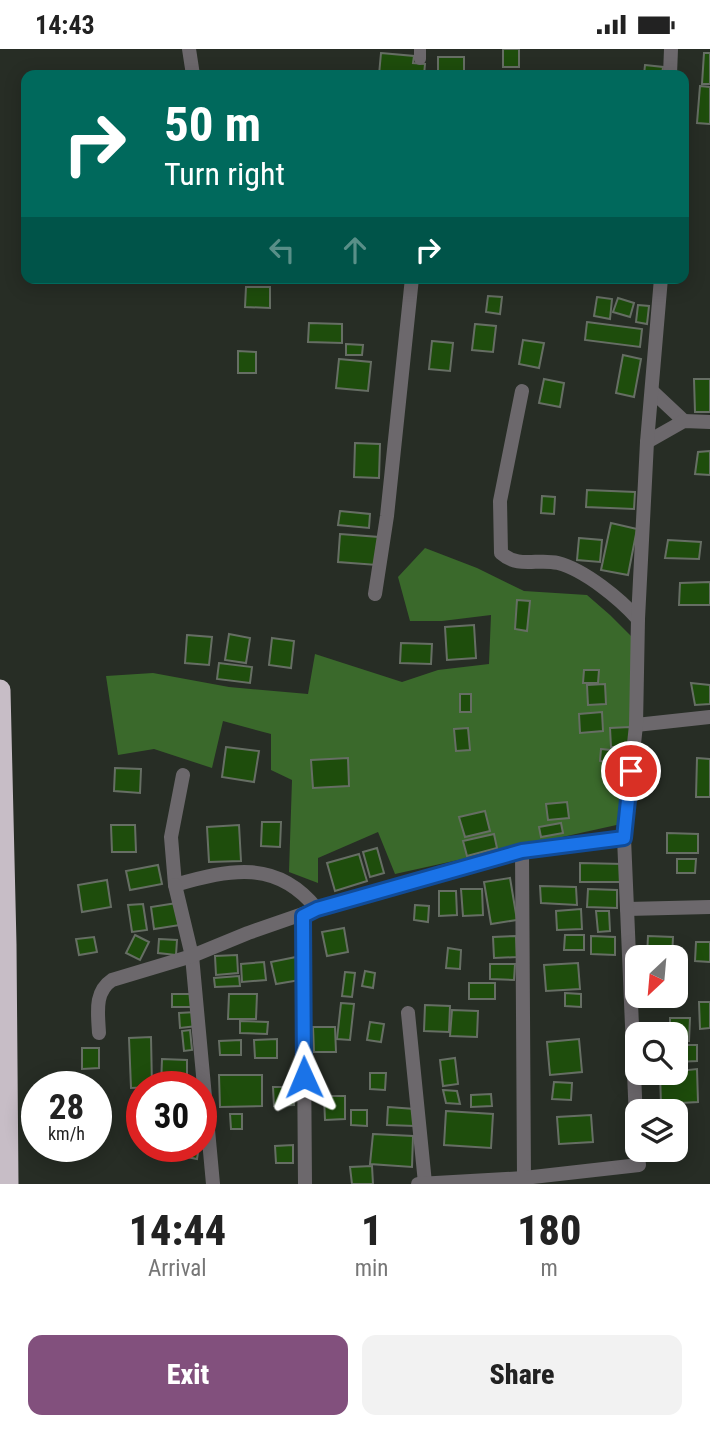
<!DOCTYPE html>
<style>
body{margin:0;font-family:"Roboto Condensed",sans-serif;background:#f2f2f2;color:#222;height:100vh;display:flex;flex-direction:column;font-size:26px;white-space:nowrap}
*{box-sizing:border-box;margin:0}
p{font-size:23px;color:#767676}
.icon{flex:none;width:38px;height:38px;fill:none;stroke:currentColor;stroke-width:2;stroke-linecap:round;stroke-linejoin:round}
.map{position:relative;height:1135px;overflow:hidden}
.drawer{display:flex;flex-direction:column;background:#fff;flex:1}
.drawer>*{flex:none}
.hud{position:absolute;left:21px;top:21px;width:668px;height:214px;border-radius:14px;box-shadow:0 4px 18px #0003;background:#00695c;color:#fff;overflow:hidden}
.needle{width:46px;rotate:206deg}
.fabs{position:absolute;left:625px;top:896px;display:grid;gap:14px}
.fabs a{display:grid;place-items:center;width:63px;height:63px;border-radius:14px;background:#fff;box-shadow:0 4px 18px #0003;font-size:35px}
.speed{position:absolute;left:21px;top:1022px;display:flex;gap:14px;font-size:35px;font-weight:700;text-align:center}
.speed>*{display:grid;place-content:center;width:91px;height:91px;border-radius:50%;background:#fff;box-shadow:0 4px 18px #0003;line-height:1}
.speed small{font-size:18px;font-weight:400}
.speed .limit{border:10px solid #d22;background:#fff;color:#111}
.pin{position:absolute;display:grid;place-items:center;width:60px;height:60px;color:#fff;margin:-30px;border:4px solid #fff;border-radius:50%;box-shadow:0 2px 7px #0007}
.me{position:absolute;width:77px;margin:-38px;rotate:359deg;stroke-linejoin:round;filter:drop-shadow(0 0 5px #0008)}
.turn{display:flex;align-items:center;gap:24px;height:147px;padding:0 28px;font-size:32px}
.turn .icon{width:91px;height:91px;stroke-width:2.5}
.turn b{display:block;font-size:49px;line-height:60px}
.lanes{display:flex;align-items:center;height:66px;padding:0 28px;background:#0003;justify-content:center;gap:35px;direction:ltr}
.lanes .off{opacity:.35}
.eta{display:flex;justify-content:space-evenly;align-items:center;height:119px;text-align:center}
.eta b{font-size:42px;font-weight:800;line-height:49px}
.cta{display:flex;gap:14px;margin-top:auto;padding:14px 28px}
.cta a{flex:1;height:80px;border-radius:14px;background:#82507d;color:#fff;font-size:28px;font-weight:800;line-height:80px;text-align:center}
.cta a+a{background:#f2f2f2;color:#222}
.status{display:flex;justify-content:space-between;align-items:center;height:49px;padding:0 35px;background:#fff;direction:ltr}
.status svg{height:19px;fill:currentColor}
.map>svg:first-child{display:block}
</style>
<div class="status"><b>14:43</b><svg viewBox="0 0 49 12"><path d="M0 12V9h3v3zM5 12V6h3v6zM10 12V3h3v9zM15 12V0h3v12zM26 1h20v11H26zM47 4h2v5h-2z"/></svg></div>
<div class="map">
<svg width="710" height="1135" viewBox="0 0 710 1135">
<rect width="100%" height="100%" fill="#272d25"/>
<path fill="#3a692b" d="M425,499L477,519L524,542L587,546L610,566L638,594L621,775L395,825L378,783L318,809V834L289,823L292,731L271,721V685L223,672L212,719L154,700L118,706L106,627L153,624L229,638L308,645L315,605L402,633L438,621L489,615L491,566L442,572H410L398,528Z"/>
<g fill="#1e4d0c" stroke="#666e64" stroke-width="2">
<rect x="503" y="0" width="16" height="18"/>
<path d="M381,4L414,7L413,14L425,15L424,26H379Z"/>
<path d="M704,4H710V35H702Z"/>
<rect x="438" y="8" width="26" height="18"/>
<path d="M645,16L663,18L662,26H644Z"/>
<path d="M700,37L710,38V75L697,74Z"/>
<path d="M246,238H270V259L245,258Z"/>
<path d="M488,247L502,248L500,265L486,263Z"/>
<path d="M597,248L612,250L610,270L594,267Z"/>
<path d="M618,249L634,254L630,268L613,263Z"/>
<path d="M638,256L649,257L647,275L636,273Z"/>
<path d="M587,273L642,280L640,298L585,291Z"/>
<path d="M309,274L342,275V294L308,293Z"/>
<path d="M475,275L496,277L493,303L472,301Z"/>
<path d="M523,291L544,294L539,319L519,315Z"/>
<path d="M432,292L453,294L450,322L429,320Z"/>
<path d="M346,295L363,296L362,306H346Z"/>
<path d="M238,302L256,303V324H238Z"/>
<path d="M623,306L641,310L634,348L616,344Z"/>
<path d="M339,310L371,313L368,342L336,339Z"/>
<path d="M544,330L564,334L560,358L539,354Z"/>
<path d="M694,330H710V363H695Z"/>
<path d="M355,394L380,395L379,429L354,428Z"/>
<path d="M710,402V426L695,425L698,403Z"/>
<path d="M587,441L635,443L634,460L586,458Z"/>
<path d="M542,447L555,448L554,465L541,464Z"/>
<path d="M340,462L370,465L369,479L338,476Z"/>
<path d="M611,474L637,480L628,526L601,521Z"/>
<path d="M340,485L379,488L377,516L338,513Z"/>
<path d="M579,489L602,491L600,513L577,511Z"/>
<path d="M668,491L701,493L699,510L665,509Z"/>
<path d="M710,533V556H679L680,534Z"/>
<path d="M517,551L530,552L527,582L515,580Z"/>
<path d="M474,576L476,609L447,611L445,578Z"/>
<path d="M229,585L250,589L246,614L225,611Z"/>
<path d="M187,586L212,588L209,616L185,614Z"/>
<path d="M272,589L294,592L291,619L269,616Z"/>
<path d="M401,594L432,595L431,615L400,614Z"/>
<path d="M219,614L252,618L250,634L217,630Z"/>
<path d="M584,621H599L598,634H583Z"/>
<path d="M691,634L710,636V655L695,656Z"/>
<path d="M605,635L606,655L588,656L587,636Z"/>
<rect x="460" y="645" width="11" height="18"/>
<path d="M602,663L603,682L580,684L579,665Z"/>
<path d="M630,678V698H611L610,679Z"/>
<path d="M468,679L470,701L456,702L454,680Z"/>
<path d="M226,698L259,702L254,733L222,728Z"/>
<path d="M601,700L620,702L619,715L600,712Z"/>
<path d="M348,709L349,737L313,739L311,711Z"/>
<path d="M697,709L710,710V748H696Z"/>
<path d="M115,719L141,720L140,744L114,742Z"/>
<path d="M567,753L569,769L548,771L546,755Z"/>
<path d="M485,762L490,782L465,788L459,768Z"/>
<path d="M262,773H281L280,798L261,797Z"/>
<path d="M561,774L563,784L541,788L539,778Z"/>
<path d="M111,776H135L136,803H112Z"/>
<path d="M239,776L241,812L209,813L207,778Z"/>
<path d="M667,784L698,785V804H667Z"/>
<path d="M494,785L497,799L467,807L463,792Z"/>
<path d="M377,799L384,824L370,828L363,803Z"/>
<path d="M359,805L367,832L335,842L327,814Z"/>
<path d="M677,810H696L695,824H677Z"/>
<path d="M580,814L623,815V833H580Z"/>
<path d="M158,816L162,835L130,841L126,822Z"/>
<path d="M510,829L517,871L491,875L484,833Z"/>
<path d="M107,831L111,858L82,863L78,836Z"/>
<path d="M540,837L576,838L577,856L541,854Z"/>
<path d="M461,840H482L483,866L463,867Z"/>
<path d="M588,840L617,841V859L587,858Z"/>
<path d="M439,842H456L457,866L439,867Z"/>
<path d="M177,854L180,876L154,880L151,858Z"/>
<path d="M143,855L147,881L132,883L128,856Z"/>
<path d="M415,856L429,857L428,873L414,871Z"/>
<path d="M581,860L582,880L557,881L556,862Z"/>
<path d="M596,862H609L610,882L598,883Z"/>
<path d="M344,879L348,903L327,907L322,883Z"/>
<path d="M135,886L149,893L140,911L126,904Z"/>
<path d="M565,886H584V901H564Z"/>
<path d="M516,887L517,908L494,909L493,888Z"/>
<path d="M591,887L615,888V906L591,905Z"/>
<path d="M648,887L673,888L672,908H647Z"/>
<path d="M94,888L97,903L79,906L76,890Z"/>
<path d="M159,890L177,891L176,906L158,904Z"/>
<path d="M696,893H710V913L695,912Z"/>
<path d="M448,899L461,901L460,920L446,919Z"/>
<path d="M237,906L238,924L216,926L215,907Z"/>
<path d="M296,908L300,931L276,935L271,913Z"/>
<path d="M264,913L266,931L242,933L241,915Z"/>
<path d="M578,914L580,940L546,942L544,916Z"/>
<path d="M490,915H515L514,931L490,930Z"/>
<path d="M365,922L375,924L373,939L362,937Z"/>
<path d="M345,923L355,924L352,948L342,947Z"/>
<path d="M239,927L240,937L215,938L214,929Z"/>
<rect x="469" y="934" width="26" height="16"/>
<path d="M565,944L581,945V958L565,957Z"/>
<rect x="172" y="945" width="22" height="13"/>
<path d="M229,945H257L256,970H228Z"/>
<path d="M699,953H710V979L700,980Z"/>
<path d="M341,954L354,955L350,991L337,990Z"/>
<path d="M425,956L450,957L449,983L424,982Z"/>
<path d="M452,961L478,962L477,988L450,987Z"/>
<path d="M196,963L197,977L180,979L179,964Z"/>
<path d="M670,969H690L689,992H676V985H670Z"/>
<path d="M240,972L268,973L267,985L240,984Z"/>
<path d="M370,973L384,975L381,993L367,991Z"/>
<path d="M313,978H335L336,1003H314Z"/>
<path d="M190,981L192,1001L184,1002L182,982Z"/>
<path d="M151,988L152,1038L131,1039L129,989Z"/>
<path d="M277,990V1009H255L254,991Z"/>
<path d="M579,990L582,1023L550,1026L547,993Z"/>
<path d="M241,991V1006H220L219,992Z"/>
<path d="M676,996H697V1012L676,1013Z"/>
<path d="M82,999H99V1019L82,1020Z"/>
<path d="M455,1009L458,1035L443,1037L440,1011Z"/>
<path d="M162,1010L187,1011V1038L161,1037Z"/>
<path d="M697,1020L698,1053L661,1055L660,1024Z"/>
<path d="M370,1024H386L385,1041L370,1040Z"/>
<path d="M219,1026H262V1057L220,1058Z"/>
<path d="M554,1033L572,1034L571,1051L552,1050Z"/>
<path d="M273,1038H293L294,1056L274,1057Z"/>
<path d="M443,1041L457,1042L460,1055L446,1054Z"/>
<path d="M491,1045L492,1057L471,1058V1046Z"/>
<path d="M324,1047H345V1070L325,1071Z"/>
<path d="M388,1058L415,1060V1077L387,1076Z"/>
<path d="M351,1061H367V1077L351,1076Z"/>
<path d="M446,1062L493,1065L491,1099L444,1096Z"/>
<path d="M230,1065H242V1080H231Z"/>
<path d="M591,1066L593,1093L559,1095L557,1068Z"/>
<path d="M373,1085L413,1087L412,1118L370,1115Z"/>
<path d="M293,1096V1114H276L275,1097Z"/>
<path d="M179,1097H199L197,1110L177,1106Z"/>
<path d="M372,1117L373,1135H352L350,1118Z"/>
</g>
<g fill="none" stroke-linecap="round" stroke-linejoin="round">
<path stroke="#6c686c" stroke-width="12" d="M420,10V0"/>
<g stroke="#6c686c" stroke-width="14">
<path d="M189,0L193,26"/>
<path d="M670,26L671,0"/>
<path d="M522,342L500,452L501,504C519,520 537,509 558,514C585,521 620,550 638,570"/>
<path d="M652,342L684,372"/>
<path d="M647,393L684,372L710,373"/>
<path d="M375,545L387,467L412,229"/>
<path d="M636,676L710,668"/>
<path d="M183,726L171,788L175,836C231,820 277,810 317,860"/>
<path d="M522,802L524,1129"/>
<path d="M175,836L192,907L213,1135"/>
<path d="M627,860L710,858"/>
<path d="M303,867L305,1135"/>
<path d="M408,964L425,1134"/>
<path d="M99,984C98,964 94,943 112,931L192,907L248,884L317,860L522,802L624,789"/>
<path d="M637,1094L624,789L636,676L638,570L647,393L661,229"/>
<path d="M418,1135L524,1129L639,1116L637,1101"/>
</g>
<path stroke="#c7bdc6" stroke-width="21" d="M0,641L6,895L8,1135"/>
</g>
<g fill="none" stroke-linecap="round" stroke-linejoin="round">
<defs>
<path id="route" d="M304,1028L303,867L317,860L522,802L624,789L631,722"/>
</defs>
<use href="#route" stroke="#114b97" stroke-width="18"/>
<use href="#route" stroke="#1a73e8" stroke-width="12"/>
</g>
</svg>
<div class="fabs">
<a><svg class="needle" viewBox="-14 -14 28 28"><path d="M0-13l5 13h-10z" fill="#e53935"/><path d="M0 13l5-13h-10z" fill="#767676"/></svg></a>
<a><svg class="icon" aria-label="search" viewBox="0 0 24 24"><circle cx="10" cy="10" r="6"/><path d="M15 15l6 6"/></svg></a>
<a><svg class="icon" aria-label="layers" viewBox="0 0 24 24"><path d="M12 4l9 5-9 5-9-5zM3 14l9 5 9-5"/></svg></a>
</div>
<div class="speed"><div>28<small>km/h</small></div><div class="limit">30</div></div>
<div class="pin" style="left:631px;top:722px;background:#d93025"><svg class="icon" aria-label="arrive" viewBox="0 0 24 24"><path d="M6 21V4h12l-3 4 3 4H6"/></svg></div>
<svg class="me" style="left:304px;top:1028px" viewBox="-20 -20 40 40"><path d="M0-17L14 15 0 8-14 15z" fill="#1a73e8" stroke="#fff" stroke-width="4"/></svg>
<div class="hud">
<div class="turn"><svg class="icon" aria-label="right" viewBox="0 0 24 24"><path d="M7 20v-9h11M14 6l5 5-5 5"/></svg><div><b>50 m</b>Turn right</div></div>
<div class="lanes"><svg class="icon off" aria-label="left" viewBox="0 0 24 24"><path d="M17 20v-9H6M10 6l-5 5 5 5"/></svg><svg class="icon off" aria-label="ahead" viewBox="0 0 24 24"><path d="M12 20V5M6 11l6-6 6 6"/></svg><svg class="icon" aria-label="right" viewBox="0 0 24 24"><path d="M7 20v-9h11M14 6l5 5-5 5"/></svg></div>
</div>
</div>
<section class="drawer">
<div class="eta">
<div><b>14:44</b><p>Arrival</p></div>
<div><b>1</b><p>min</p></div>
<div><b>180</b><p>m</p></div>
</div>
<div class="cta"><a>Exit</a><a>Share</a></div>
</section>
